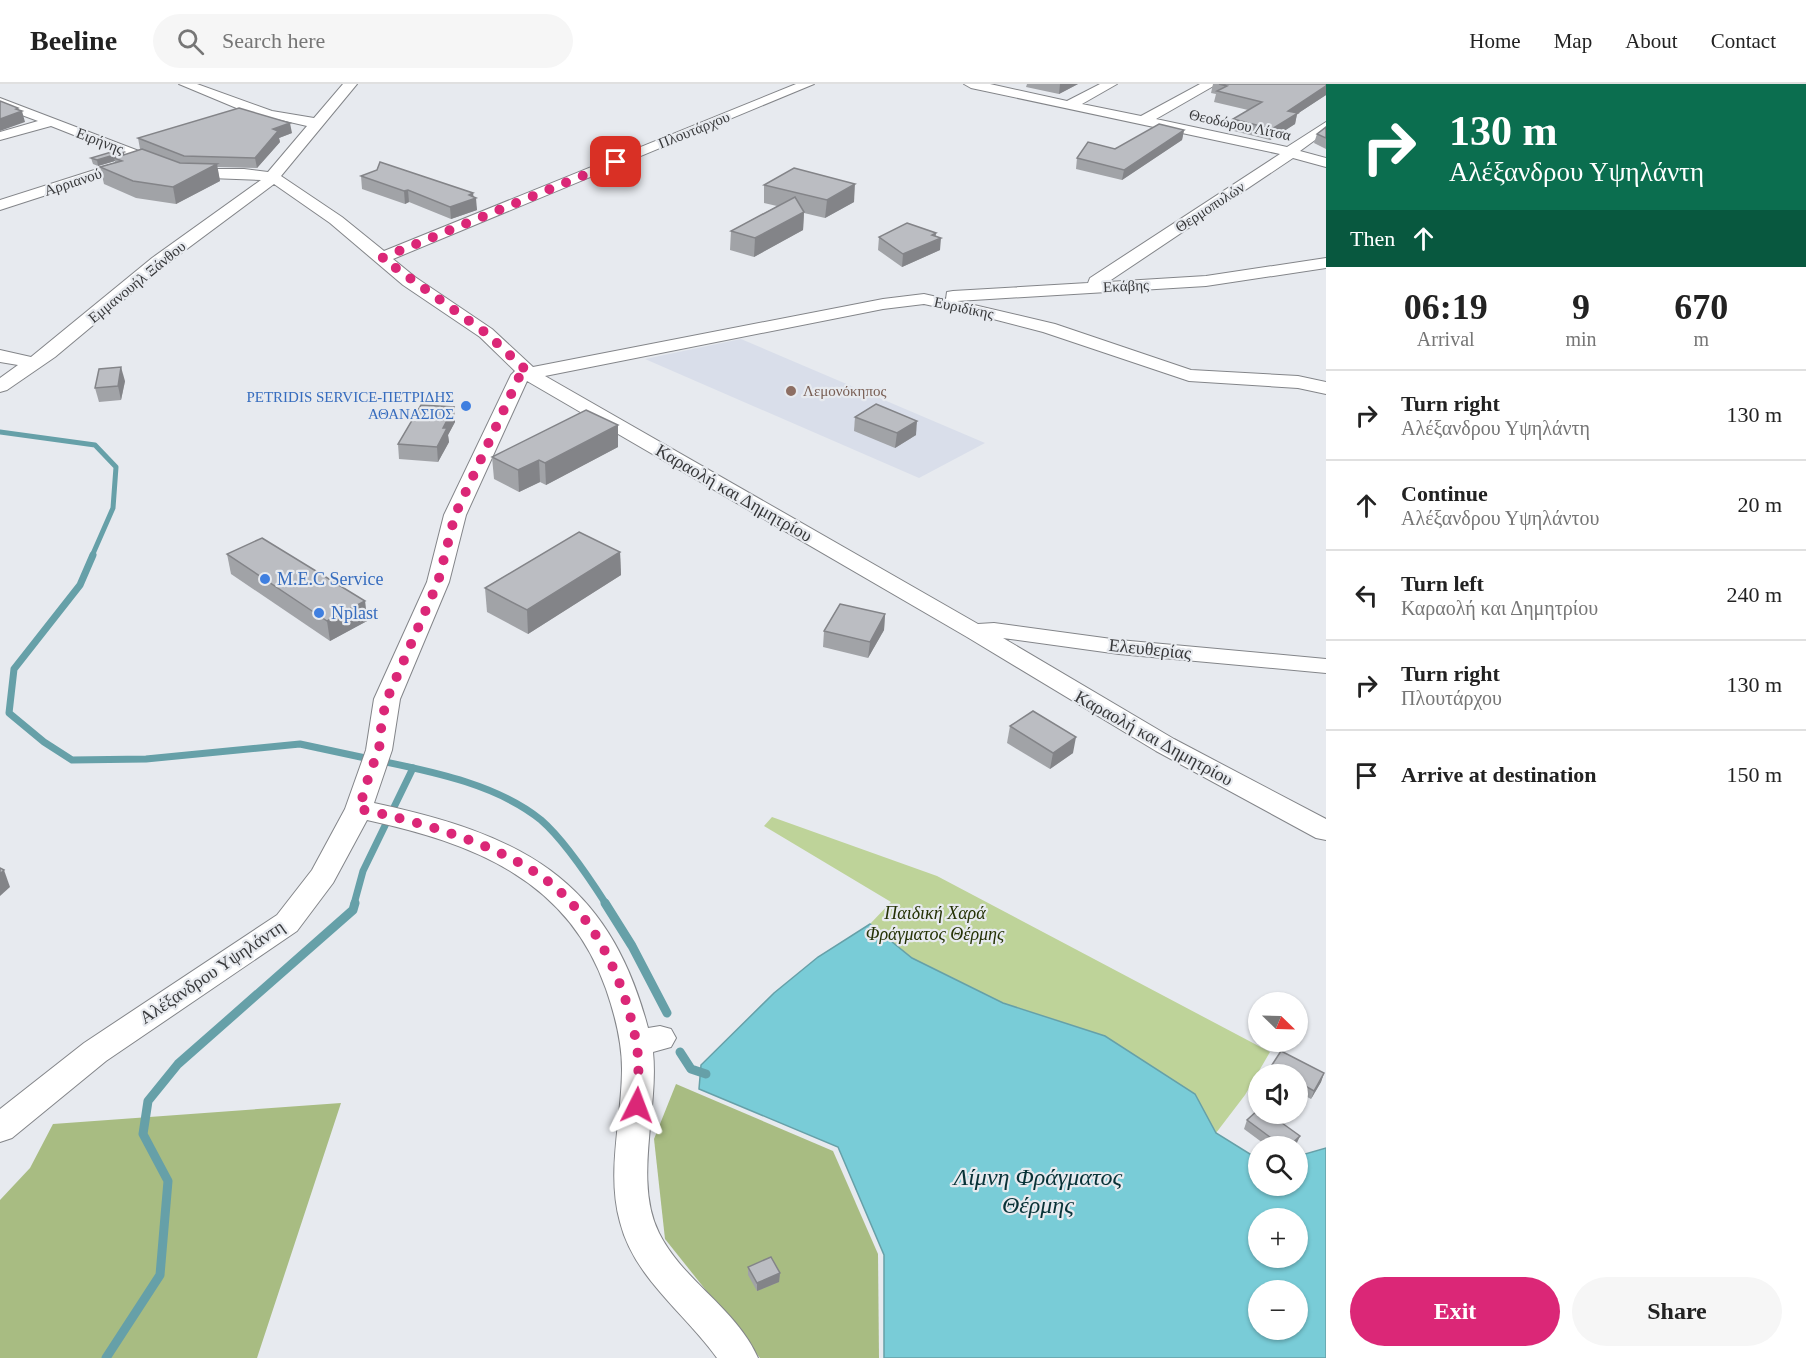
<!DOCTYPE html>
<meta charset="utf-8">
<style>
body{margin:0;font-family:"Times New Roman",serif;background:#f6f6f6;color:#222;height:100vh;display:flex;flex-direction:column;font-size:22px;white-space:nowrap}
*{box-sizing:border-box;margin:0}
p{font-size:20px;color:#767676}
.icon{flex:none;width:33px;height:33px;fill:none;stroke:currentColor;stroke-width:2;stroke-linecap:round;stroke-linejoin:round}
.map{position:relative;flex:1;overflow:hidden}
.details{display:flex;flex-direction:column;background:#fff;width:480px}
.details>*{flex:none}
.guide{background:#0b6e4f;color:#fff;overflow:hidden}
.needle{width:39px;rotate:113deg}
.tools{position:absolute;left:1248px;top:908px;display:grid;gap:12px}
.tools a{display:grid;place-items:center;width:60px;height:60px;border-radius:50%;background:#fff;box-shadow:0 2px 4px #0004;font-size:30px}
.pin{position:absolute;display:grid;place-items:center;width:51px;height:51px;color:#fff;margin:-26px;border-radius:12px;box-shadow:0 3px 9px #0006}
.me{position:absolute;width:66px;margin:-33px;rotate:3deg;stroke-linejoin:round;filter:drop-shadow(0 0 4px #0008)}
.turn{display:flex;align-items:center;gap:21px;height:126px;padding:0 24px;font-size:27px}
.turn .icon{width:78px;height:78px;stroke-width:2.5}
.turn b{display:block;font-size:42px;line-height:51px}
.then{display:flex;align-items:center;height:57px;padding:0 24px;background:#0003;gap:12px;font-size:22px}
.eta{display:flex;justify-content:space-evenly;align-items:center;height:102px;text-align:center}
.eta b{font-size:36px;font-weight:700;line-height:42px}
.cta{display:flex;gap:12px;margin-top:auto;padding:12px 24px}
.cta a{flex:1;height:69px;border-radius:36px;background:#db2777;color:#fff;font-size:24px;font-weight:700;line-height:69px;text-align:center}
.cta a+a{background:#f6f6f6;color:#222}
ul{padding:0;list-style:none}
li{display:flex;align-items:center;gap:18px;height:90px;padding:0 24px;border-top:2px solid #e0e0e0}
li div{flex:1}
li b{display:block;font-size:22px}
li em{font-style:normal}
header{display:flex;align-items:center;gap:36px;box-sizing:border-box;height:84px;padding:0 30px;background:#fff;border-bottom:2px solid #e0e0e0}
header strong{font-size:28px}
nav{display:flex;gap:33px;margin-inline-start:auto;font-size:21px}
.search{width:420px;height:54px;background:#f6f6f6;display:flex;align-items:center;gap:15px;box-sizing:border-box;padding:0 21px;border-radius:33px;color:#767676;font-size:22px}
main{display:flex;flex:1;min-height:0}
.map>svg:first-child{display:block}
</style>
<header>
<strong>Beeline</strong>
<div class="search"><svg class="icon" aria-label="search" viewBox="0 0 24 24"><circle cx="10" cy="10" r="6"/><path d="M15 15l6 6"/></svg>Search here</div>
<nav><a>Home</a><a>Map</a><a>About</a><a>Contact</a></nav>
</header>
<main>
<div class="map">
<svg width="1326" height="1274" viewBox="0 0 1326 1274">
<rect width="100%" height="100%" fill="#e7eaef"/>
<path fill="#d9deea" d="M741,255L985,359L919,394L645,275Z"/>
<path fill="#bed399" d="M772,733L937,792L1270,968L1245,1011L1216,1049L1195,1010L1105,952L1003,919L912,874L870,840L891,818L764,742Z"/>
<g fill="#a8bc82">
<path d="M676,1000L833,1067L878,1170L879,1274H760L665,1155L654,1055Z"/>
<path d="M341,1019L257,1274H0V1116L30,1084L53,1040Z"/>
</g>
<path fill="#79ccd7" stroke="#66a0a8" stroke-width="1.5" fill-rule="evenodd" d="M870,840L912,874L1003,919L1105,952L1195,1010L1216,1049L1258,1075V1101H1298V1072L1326,1064V1274H884V1171L838,1063L699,1005L701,981L774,909L818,873ZM1258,1134H1298V1173H1258ZM1258,1206H1298V1245H1258Z"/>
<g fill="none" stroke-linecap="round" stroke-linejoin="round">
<path stroke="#66a0a8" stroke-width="5" d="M0,348L95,361L116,383L113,424L92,472"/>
<g stroke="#66a0a8" stroke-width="7">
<path d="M93,471L80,501L14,585L9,629L44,658L72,676L146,675L300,660L370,675"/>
<path d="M381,677C434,688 498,701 541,736C563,755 590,795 606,820"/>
<path d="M354,820L363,787L413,684"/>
</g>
<g stroke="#66a0a8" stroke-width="9">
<path d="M605,819L632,862L667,929"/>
<path d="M680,968L691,985L706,990"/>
<path d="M106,1274L160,1191L168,1097L143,1050L148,1017L178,980L353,826L355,819"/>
</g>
<defs>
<path id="minor" d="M179,0H197L272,27L314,34L343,0H357L281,92L342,133L384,167L796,0H814L393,175L415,193L492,245L533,283L883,215L924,210L946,215L947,208L953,207L1088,199L1090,194L1280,70L971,4L964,0H990L1067,17L1100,0H1117L1082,20L1141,32L1200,0H1217L1156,35L1287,63L1326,38V48L1300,67L1326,74V83L1293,74L1108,198L1206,192L1326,174V184L1206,202L957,217L1055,240L1191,286L1298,292L1326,298V310L1298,304L1189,297L1043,248L993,235L924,220L883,225L545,292L978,540L994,539L1119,556L1326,575V589L1119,570L1003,554L1174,655L1326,735V756L1316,754L1156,667L967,553L527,297L466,431L449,498L400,615L392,666L374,719C518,750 608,792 648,944L660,942L671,945L676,954L671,963L653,968C659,1024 633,1097 659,1149C683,1197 736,1224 758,1274H717C685,1229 634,1194 620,1138C606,1088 622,1036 622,985C622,958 615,931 606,905C568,795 472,759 367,736L333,799L297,847L106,977L12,1054L0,1058V1025L84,959L277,831L312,786L345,725L366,666L374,615L427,498L444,431L511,291L515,287L480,253L403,201L330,139L274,100L164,182L55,273L7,306L0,308V294L18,281L0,278V266L31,273L152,174L261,96L184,93L141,77L139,81L0,126V116L132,74L51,42L0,56V48L38,37L0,23V14L186,85H244L268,88L307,42L246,28Z"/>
</defs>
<use href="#minor" stroke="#838589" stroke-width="2"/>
<use href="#minor" fill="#fff" fill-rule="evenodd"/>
</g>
<g fill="#a1a3a7">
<path d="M1027,0H1078L1059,10L1026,3Z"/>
<path d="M1213,0H1326V11L1297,30L1295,40L1270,56L1230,46L1233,35L1248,26L1214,18L1216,10L1211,9Z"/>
<path d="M1326,43V65L1314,59L1317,50Z"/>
<path d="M1184,46L1182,56L1122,96L1076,85L1077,74Z"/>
<path d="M292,49L279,54L280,58L257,84L217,83L220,97L176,120L136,114L104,100L100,83L115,79V77L98,82L93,80L91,74L125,71L141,65H140L138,54Z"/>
<path d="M361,92L473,109L477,126L451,135L409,118L405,120L362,105Z"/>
<path d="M764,101L854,118L825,134L804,129L803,146L754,173L730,166L731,147L777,122L764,119Z"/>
<path d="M936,149L935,152L940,166L902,183L878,166L879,153Z"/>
<path d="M125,297L121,316L99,318L95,304Z"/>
<path d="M454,323L455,338L448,351L449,358L438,378L399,375L398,360Z"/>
<path d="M855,333L916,351L895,364L854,347Z"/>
<path d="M618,363L546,401L540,398L519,408L494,395L492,373Z"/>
<path d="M620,468L621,491L528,550L487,528L485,504Z"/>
<path d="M227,470L365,517L367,537L330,557L231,490Z"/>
<path d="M885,530L884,546L868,574L823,563L824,547Z"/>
<path d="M1010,642L1073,669L1050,685L1007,659Z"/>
<path d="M1281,967L1324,989L1321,998L1311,1015L1298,1008V990H1268L1270,984Z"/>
<path d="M1247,1036L1296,1061L1295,1062H1267L1244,1045Z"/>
<path d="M748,1183L780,1189L779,1198L757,1207L748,1191Z"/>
</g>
<g fill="#838488">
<path d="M1060,0H1078L1059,10Z"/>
<path d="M1326,2V11L1297,30L1295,40L1270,56L1272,45L1288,27Z"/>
<path d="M18,24L19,28L22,27L25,38L0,47V35Z"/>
<path d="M290,39L292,49L279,54L280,58L257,84L255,74L273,45Z"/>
<path d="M1184,46L1182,56L1122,96L1124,86Z"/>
<path d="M124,68L125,74H114L115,77L98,82L97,76Z"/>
<path d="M217,80L220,97L176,120L173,103Z"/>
<path d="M855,100L854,118L825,134L827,116Z"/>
<path d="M408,106L409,118L405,120L404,107Z"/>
<path d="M473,109V115L476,114L477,126L451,135L450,123L469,111Z"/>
<path d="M804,128L803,146L754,173L755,154Z"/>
<path d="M936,149L935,157L941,154L940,166L902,183L903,170Z"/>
<path d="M121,283L125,297L121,316L118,302Z"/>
<path d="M454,323L455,338L448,351L449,358L438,378L437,363L443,344Z"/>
<path d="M917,337L916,351L895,364L897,349Z"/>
<path d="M618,341V363L546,401L545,379Z"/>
<path d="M539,376L540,398L519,408L518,386Z"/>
<path d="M620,468L621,491L528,550L527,526Z"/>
<path d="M365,517L367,537L330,557L327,537Z"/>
<path d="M885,530L884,546L868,574L870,558Z"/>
<path d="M1076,653L1073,669L1050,685L1053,669Z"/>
<path d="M4,786L10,803L0,812V790Z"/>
<path d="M1324,989L1321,998L1311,1015L1314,1007Z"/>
<path d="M1300,1052L1296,1061L1295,1062H1289Z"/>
<path d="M780,1189L779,1198L757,1207V1199Z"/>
</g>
<g fill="#bbbdc2" stroke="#838488" stroke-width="1.5">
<path d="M1219,0H1326V2L1288,27L1298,29L1272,45L1233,35L1262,18L1217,7L1227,2Z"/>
<path d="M0,17L18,24L16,25L22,27L0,35Z"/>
<path d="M239,24L290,39L273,45L278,47L255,74L184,72L138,54Z"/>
<path d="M1159,40L1184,46L1124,86L1077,74L1088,58L1115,65Z"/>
<path d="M1326,43V54L1317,50Z"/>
<path d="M142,65L180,79L217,80L173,103L133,97L100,83L122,77L114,74Z"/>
<path d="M118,66L124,68L97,76L91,74Z"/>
<path d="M380,78L473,109L469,111L476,114L450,123L408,106L404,107L361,92L377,86Z"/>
<path d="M794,84L855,100L827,116L764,101Z"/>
<path d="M795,113L804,128L755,154L731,147Z"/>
<path d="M907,139L936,149L932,151L941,154L903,170L879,153Z"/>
<path d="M121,283L118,302L95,304L99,285Z"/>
<path d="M876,320L917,337L897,349L855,333Z"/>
<path d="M421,321L454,323L443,344H447L437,363L398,360Z"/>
<path d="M586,326L618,341L545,379L539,376L518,386L492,373Z"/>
<path d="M579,448L620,468L527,526L485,504Z"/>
<path d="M262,454L365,517L327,537L227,470Z"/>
<path d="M840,520L885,530L870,558L824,547Z"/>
<path d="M1033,627L1076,653L1053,669L1010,642Z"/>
<path d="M0,784L4,786L0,790Z"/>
<path d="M1281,967L1324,989L1314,1007L1298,998V990H1281L1270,984Z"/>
<path d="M1258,1026V1029H1268L1300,1052L1289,1062H1282L1247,1036Z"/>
<path d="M771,1173L780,1189L757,1199L748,1183Z"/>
</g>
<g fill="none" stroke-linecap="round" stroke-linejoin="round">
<path stroke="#db2777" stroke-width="10" stroke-dasharray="0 18" d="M616,78L382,174L486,249L528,288L520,291L455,431L438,498L387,615L382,635L379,666L370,688L359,725C418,737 503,761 550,799C597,836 625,899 636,957C640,978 638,1000 637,1021"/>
</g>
<circle fill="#8d6e63" stroke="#e7eaef" stroke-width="2" cx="791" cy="307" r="6"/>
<g fill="#3f7fe0" stroke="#e7eaef" stroke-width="2">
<circle cx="466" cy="322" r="6"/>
<circle cx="265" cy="495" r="6"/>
<circle cx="319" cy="529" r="6"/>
</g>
<g text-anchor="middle" stroke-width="4.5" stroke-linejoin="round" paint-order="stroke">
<g font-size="15" fill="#38393b" stroke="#e7eaef">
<text transform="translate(1240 41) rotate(12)" y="5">Θεοδώρου Λίτσα</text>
<text transform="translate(694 46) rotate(-22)" y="5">Πλουτάρχου</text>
<text transform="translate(100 57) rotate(21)" y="5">Ειρήνης</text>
<text transform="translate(73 98) rotate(-18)" y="5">Αρριανού</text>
<text transform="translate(1210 123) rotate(-33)" y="5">Θερμοπυλών</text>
<text transform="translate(137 198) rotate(-39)" y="5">Εμμανουήλ Ξάνθου</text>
<text transform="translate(1126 202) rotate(-3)" y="5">Εκάβης</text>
<text transform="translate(964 224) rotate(12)" y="5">Ευριδίκης</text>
</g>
<g font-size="15" fill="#785e54" stroke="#e7eaef" text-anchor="start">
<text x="803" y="312">Λεμονόκηπος</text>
</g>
<g font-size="15" fill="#366cbe" stroke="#e7eaef" text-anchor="end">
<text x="454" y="318">PETRIDIS SERVICE-ΠΕΤΡΙΔΗΣ<tspan x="454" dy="17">ΑΘΑΝΑΣΙΟΣ</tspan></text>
</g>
<g font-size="18" fill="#38393b" stroke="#e7eaef">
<text transform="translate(734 409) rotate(30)" y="6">Καραολή και Δημητρίου</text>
<text transform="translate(1150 565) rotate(6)" y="6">Ελευθερίας</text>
<text transform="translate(1154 654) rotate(29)" y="6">Καραολή και Δημητρίου</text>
<text transform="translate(212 888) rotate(-34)" y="6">Αλέξανδρου Υψηλάντη</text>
</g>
<g font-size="18" fill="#366cbe" stroke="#e7eaef" text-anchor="start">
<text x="277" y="501">M.E.C Service</text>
<text x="331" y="535">Nplast</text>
</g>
<g font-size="18" font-style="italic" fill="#253205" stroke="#e7eaef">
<text x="935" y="835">Παιδική Χαρά<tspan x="935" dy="21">Φράγματος Θέρμης</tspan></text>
</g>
<g font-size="24" font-style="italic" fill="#083237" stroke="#e7eaef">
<text x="1038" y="1101">Λίμνη Φράγματος<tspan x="1038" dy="28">Θέρμης</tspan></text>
</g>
</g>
</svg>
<div class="tools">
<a><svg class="needle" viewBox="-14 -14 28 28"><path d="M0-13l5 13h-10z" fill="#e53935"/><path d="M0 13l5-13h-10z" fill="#767676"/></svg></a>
<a><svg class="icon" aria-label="sound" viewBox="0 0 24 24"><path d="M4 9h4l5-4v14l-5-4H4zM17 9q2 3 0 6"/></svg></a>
<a><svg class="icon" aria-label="search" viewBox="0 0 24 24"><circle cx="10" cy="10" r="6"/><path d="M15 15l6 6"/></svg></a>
<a>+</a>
<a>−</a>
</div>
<div class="pin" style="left:616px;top:78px;background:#d93025"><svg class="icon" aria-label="arrive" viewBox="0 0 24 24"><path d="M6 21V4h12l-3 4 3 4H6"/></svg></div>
<svg class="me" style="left:637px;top:1021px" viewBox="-20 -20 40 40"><path d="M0-17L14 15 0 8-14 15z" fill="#db2777" stroke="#fff" stroke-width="4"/></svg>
</div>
<section class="details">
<div class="guide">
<div class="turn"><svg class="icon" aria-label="right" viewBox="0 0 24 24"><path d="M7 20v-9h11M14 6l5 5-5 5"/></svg><div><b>130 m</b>Αλέξανδρου Υψηλάντη</div></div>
<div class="then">Then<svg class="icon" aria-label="ahead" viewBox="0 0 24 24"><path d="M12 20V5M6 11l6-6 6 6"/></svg></div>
</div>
<div class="eta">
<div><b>06:19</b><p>Arrival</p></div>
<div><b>9</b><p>min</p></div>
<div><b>670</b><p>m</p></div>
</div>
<ul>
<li><svg class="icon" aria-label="right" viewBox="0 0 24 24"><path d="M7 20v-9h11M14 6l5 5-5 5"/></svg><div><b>Turn right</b><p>Αλέξανδρου Υψηλάντη</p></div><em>130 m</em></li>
<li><svg class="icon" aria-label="ahead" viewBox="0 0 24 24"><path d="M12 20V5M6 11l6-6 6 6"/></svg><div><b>Continue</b><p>Αλέξανδρου Υψηλάντου</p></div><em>20 m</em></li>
<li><svg class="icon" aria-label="left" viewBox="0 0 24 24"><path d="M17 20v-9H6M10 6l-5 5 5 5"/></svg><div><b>Turn left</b><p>Καραολή και Δημητρίου</p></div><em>240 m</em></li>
<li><svg class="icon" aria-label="right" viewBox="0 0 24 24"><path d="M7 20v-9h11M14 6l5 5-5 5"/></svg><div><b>Turn right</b><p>Πλουτάρχου</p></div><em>130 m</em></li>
<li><svg class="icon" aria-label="arrive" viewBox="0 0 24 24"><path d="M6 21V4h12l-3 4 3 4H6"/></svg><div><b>Arrive at destination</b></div><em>150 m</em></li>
</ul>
<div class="cta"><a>Exit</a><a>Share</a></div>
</section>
</main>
